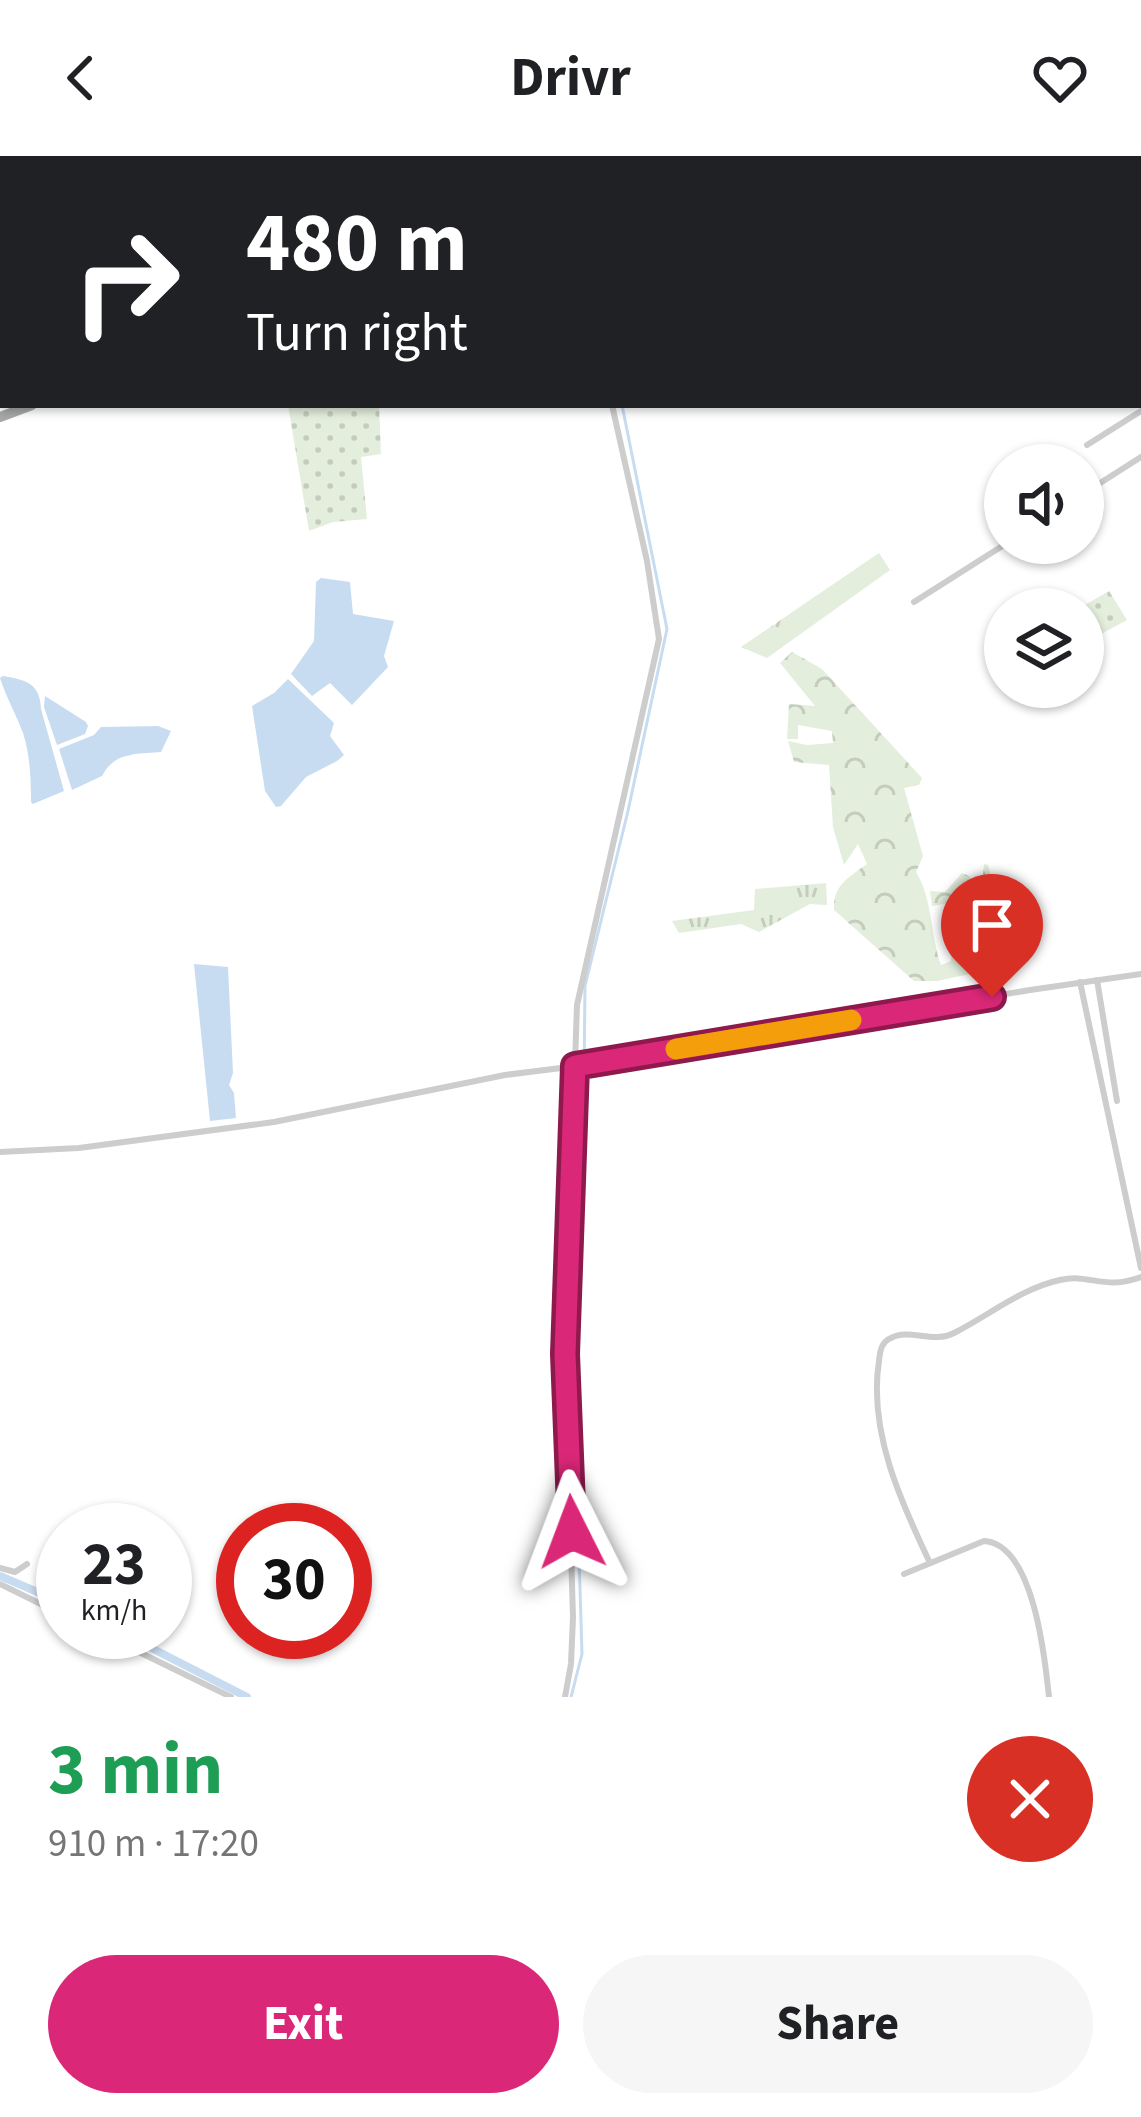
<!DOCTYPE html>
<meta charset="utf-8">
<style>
body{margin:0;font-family:"Source Sans 3",sans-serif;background:#f6f6f6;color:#202124;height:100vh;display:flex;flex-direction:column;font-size:45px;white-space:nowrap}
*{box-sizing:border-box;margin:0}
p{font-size:39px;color:#757577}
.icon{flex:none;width:66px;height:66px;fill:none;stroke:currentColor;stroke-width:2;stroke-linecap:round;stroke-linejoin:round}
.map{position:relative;height:1541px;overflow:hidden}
.panel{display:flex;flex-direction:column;background:#fff;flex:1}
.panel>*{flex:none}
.top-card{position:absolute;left:0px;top:0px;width:1143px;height:252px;box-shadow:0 3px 9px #0004;background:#202124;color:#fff;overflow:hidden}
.tools{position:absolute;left:984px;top:288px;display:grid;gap:24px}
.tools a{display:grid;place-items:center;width:120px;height:120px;border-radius:50%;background:#fff;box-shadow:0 3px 9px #0004;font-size:60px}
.speed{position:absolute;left:36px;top:1347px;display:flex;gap:24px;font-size:60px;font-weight:700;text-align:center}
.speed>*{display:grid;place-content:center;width:156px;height:156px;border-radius:50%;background:#fff;box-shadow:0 3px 9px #0004;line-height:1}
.speed small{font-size:30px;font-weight:400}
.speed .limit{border:18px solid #d22;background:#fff;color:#111}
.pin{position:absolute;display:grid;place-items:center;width:102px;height:102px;color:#fff;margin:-123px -51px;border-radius:50% 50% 50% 0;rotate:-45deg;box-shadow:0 0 12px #0007}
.pin .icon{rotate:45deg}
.me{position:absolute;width:132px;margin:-66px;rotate:357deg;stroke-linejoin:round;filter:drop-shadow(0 0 9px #0008)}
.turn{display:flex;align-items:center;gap:42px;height:252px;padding:0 48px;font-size:54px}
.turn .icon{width:156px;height:156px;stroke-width:2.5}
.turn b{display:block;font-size:84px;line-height:102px}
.round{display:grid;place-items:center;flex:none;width:126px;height:126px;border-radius:63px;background:#f6f6f6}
.summary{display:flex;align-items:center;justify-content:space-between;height:204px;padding:0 48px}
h1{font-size:72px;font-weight:700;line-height:90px;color:#1e9e55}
.action{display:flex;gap:24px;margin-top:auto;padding:24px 48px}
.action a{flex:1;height:138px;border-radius:72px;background:#db2777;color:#fff;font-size:48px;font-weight:700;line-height:138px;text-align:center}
.action a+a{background:#f6f6f6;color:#202124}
header{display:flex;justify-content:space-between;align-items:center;height:156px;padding:0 48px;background:#fff;font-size:54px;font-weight:700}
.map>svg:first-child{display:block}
</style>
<header><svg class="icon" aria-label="back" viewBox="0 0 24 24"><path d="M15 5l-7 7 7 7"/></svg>Drivr<svg class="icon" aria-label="heart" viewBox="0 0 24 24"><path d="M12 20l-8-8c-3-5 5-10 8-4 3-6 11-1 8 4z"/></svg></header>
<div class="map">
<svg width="1141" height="1541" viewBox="0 0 1141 1541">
<defs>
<pattern id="grass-tufts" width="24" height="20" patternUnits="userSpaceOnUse" patternTransform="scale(3)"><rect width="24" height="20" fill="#e4eedc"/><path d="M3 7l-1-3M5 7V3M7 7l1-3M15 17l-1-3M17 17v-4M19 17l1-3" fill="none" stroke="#c4ccbd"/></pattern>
<pattern id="forest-crowns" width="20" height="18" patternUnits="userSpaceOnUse" patternTransform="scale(3)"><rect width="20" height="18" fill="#e4eedc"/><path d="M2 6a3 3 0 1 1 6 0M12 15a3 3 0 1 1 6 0" fill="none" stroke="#c4ccbd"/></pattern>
<pattern id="park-dots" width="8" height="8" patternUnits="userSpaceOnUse" patternTransform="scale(3)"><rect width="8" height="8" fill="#e4eedc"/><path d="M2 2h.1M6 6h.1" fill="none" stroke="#c4ccbd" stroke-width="1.8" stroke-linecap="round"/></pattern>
</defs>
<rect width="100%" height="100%" fill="#fff"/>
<g fill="url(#grass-tufts)">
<path d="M879,397L890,414L767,502L741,491Z"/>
<path d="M826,727L827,749L810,748L759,776L741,768L679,777L672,765L754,754L755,733Z"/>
</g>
<path fill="url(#forest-crowns)" d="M792,496L822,513L922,622L919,629L904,632L923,700L916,716C933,744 930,778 941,809L951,805L952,794L961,784L950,747L932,750L930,735L945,736L962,717L969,720L974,728H982L984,708L988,709L1002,761L1013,769L1010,789L986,798L984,815L937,825H914L834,754C833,729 848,722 867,708L858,688L844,709L833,671L829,609L794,606L788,585L807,589L833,587L832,575L798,569V583H787L789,548L815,550L780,507Z"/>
<g fill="url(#park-dots)">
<path d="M288,249H379L381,298L361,301L367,363L333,366L309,375Z"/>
<path d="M1109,435L1127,464L1083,488V453H1078Z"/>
</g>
<g fill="#c7dcf0">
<path d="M321,422L350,426L353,458L394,465L384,500L388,511L352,549L330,527L312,540L291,518L314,485L316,426Z"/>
<path d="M3,520C26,524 40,527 41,553L64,635L33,648L31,646C31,623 30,598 23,577C16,558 6,541 0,522Z"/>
<path d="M288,523L334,567L330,580L344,599L337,605L306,621L281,650L276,651L265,635L252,550L274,537Z"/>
<path d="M45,540L86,566L88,570L85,578L57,589L44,551Z"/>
<path d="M158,570L171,575L161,596C137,598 114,596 102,620L72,634L59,593L94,579L101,571Z"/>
<path d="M194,808L228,811L233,917L229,929L234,937L236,962L210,965Z"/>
</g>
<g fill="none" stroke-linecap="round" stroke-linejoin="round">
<g stroke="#c7dcf0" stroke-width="3">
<path d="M485,0L489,3"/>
<path d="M571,1541L582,1498L573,1200L584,924L585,830L628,655L667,473L622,249"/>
</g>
<g stroke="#c7dcf0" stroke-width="8">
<path d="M0,1420L63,1447"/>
<path d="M120,1476L247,1541"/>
</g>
<g stroke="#cdcdcd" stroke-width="6">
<path d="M410,0L418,3"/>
<path d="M477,0L481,3"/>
<path d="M599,0L602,3"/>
<path d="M1140,12L1141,11"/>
<path d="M1140,65L1141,64"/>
<path d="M0,85L3,86"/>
<path d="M1140,142L1141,141"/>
<path d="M0,182L3,192"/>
<path d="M1087,289L1141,255"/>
<path d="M1083,338L1141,301"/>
<path d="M914,446L1007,387"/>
<path d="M1097,824L1117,945"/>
<path d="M1080,826L1141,1112"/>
<path d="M0,996L79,992L274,966L505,919L585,909L1030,834L1141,818"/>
<path d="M930,1407C901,1346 868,1275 879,1205C880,1196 881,1186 891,1182C910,1172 933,1188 954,1177C988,1160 1022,1132 1060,1124C1090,1117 1104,1135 1141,1121"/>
<path d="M0,1412L15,1416L27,1408"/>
<path d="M904,1418L984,1385C1034,1388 1045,1503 1049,1541"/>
<path d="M0,1428L63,1459"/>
<path d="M98,1476L231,1541"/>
<path d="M565,1541L571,1508L573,1461L565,1198L577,849L659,483L647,405L612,249"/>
</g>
<path stroke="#bababa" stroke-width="9" d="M1137,0L1139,3"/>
<g stroke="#a8a8a8" stroke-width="10">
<path d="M445,3L448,0"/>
<path d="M0,261L32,249"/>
</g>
</g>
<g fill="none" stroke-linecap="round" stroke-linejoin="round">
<defs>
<path id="route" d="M572,1376L565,1198L575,910L992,841"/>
</defs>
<use href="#route" stroke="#8e194d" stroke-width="30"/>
<use href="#route" stroke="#db2777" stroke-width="21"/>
<path stroke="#f59e0b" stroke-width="21" d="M676,893L851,864"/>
</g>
</svg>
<div class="tools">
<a><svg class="icon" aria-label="sound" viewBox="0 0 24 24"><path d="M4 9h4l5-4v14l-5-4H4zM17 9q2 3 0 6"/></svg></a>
<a><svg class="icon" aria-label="layers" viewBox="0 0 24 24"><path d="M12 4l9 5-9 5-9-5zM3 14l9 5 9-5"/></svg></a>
</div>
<div class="speed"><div>23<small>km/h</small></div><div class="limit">30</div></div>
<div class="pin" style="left:992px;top:841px;background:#d93025"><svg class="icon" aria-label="arrive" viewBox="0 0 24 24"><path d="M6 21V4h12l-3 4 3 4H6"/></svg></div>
<svg class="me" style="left:572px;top:1376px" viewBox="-20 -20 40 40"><path d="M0-17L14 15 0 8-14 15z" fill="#db2777" stroke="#fff" stroke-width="4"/></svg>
<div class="top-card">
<div class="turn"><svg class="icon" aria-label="right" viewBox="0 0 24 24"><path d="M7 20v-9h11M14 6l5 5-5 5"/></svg><div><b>480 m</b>Turn right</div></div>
</div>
</div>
<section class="panel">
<div class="summary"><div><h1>3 min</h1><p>910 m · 17:20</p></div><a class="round" style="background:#d93025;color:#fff"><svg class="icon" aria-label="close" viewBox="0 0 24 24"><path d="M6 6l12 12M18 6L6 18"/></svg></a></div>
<div class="action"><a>Exit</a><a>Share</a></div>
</section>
